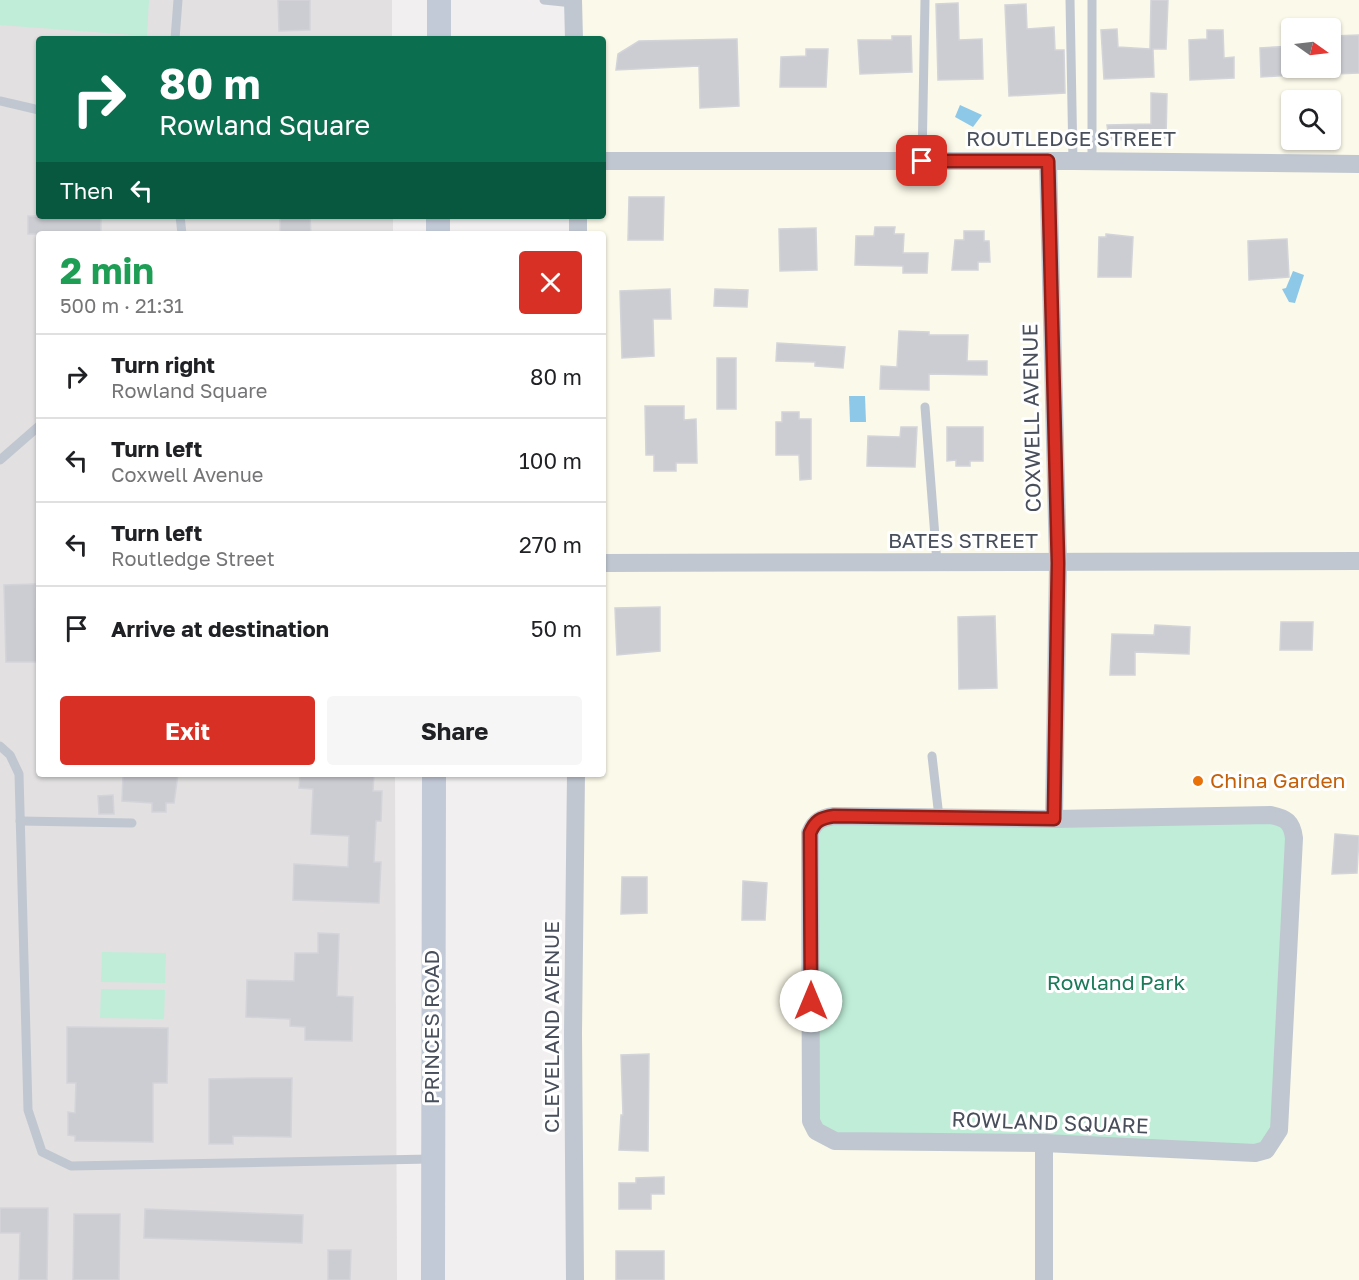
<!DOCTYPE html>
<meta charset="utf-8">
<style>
body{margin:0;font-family:"Golos Text",sans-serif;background:#f6f6f6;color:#202124;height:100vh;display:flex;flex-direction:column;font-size:22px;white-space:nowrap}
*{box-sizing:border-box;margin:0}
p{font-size:20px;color:#757577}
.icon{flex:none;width:33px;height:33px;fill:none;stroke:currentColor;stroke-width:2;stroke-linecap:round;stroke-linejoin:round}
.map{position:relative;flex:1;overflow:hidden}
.panel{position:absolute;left:36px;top:231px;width:570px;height:546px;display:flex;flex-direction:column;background:#fff;border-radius:6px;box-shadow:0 2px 4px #0004}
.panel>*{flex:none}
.guide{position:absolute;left:36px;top:36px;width:570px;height:183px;border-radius:6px;box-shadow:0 2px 4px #0004;background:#0b6e4f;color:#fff;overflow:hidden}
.needle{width:39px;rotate:104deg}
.tools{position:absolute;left:1281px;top:18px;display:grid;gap:12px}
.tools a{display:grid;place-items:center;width:60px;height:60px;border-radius:6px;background:#fff;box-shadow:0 2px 4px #0004;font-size:30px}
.pin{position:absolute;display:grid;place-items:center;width:51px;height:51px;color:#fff;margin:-26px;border-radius:12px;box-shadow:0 3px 9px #0006}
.me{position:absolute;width:66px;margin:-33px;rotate:0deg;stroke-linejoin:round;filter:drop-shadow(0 0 4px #0008)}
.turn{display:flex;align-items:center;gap:21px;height:126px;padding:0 24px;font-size:27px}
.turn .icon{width:78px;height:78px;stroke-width:2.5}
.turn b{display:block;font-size:42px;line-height:51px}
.then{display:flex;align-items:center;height:57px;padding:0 24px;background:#0003;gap:12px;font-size:22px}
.round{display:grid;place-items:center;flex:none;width:63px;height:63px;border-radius:6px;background:#f6f6f6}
.head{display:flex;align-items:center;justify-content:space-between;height:102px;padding:0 24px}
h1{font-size:36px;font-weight:700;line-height:45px;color:#1e9e55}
.action{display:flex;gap:12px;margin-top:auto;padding:12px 24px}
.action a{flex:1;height:69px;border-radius:6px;background:#d93025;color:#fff;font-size:24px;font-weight:700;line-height:69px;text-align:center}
.action a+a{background:#f6f6f6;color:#202124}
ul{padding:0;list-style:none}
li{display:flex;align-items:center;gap:18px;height:84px;padding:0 24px;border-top:2px solid #e0e0e0}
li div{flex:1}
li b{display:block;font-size:22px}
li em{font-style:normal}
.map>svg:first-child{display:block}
</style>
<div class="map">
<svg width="1359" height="1280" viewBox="0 0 1359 1280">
<rect width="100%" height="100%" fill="#f1efef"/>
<path fill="#fbf9e9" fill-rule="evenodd" d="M581,0H1359V1280H570L575,774H603V234H579L580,216H603V39H581ZM1292,28H1330V68H1292ZM1292,100H1330V140H1292Z"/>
<path fill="#e2e0e0" d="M0,0H392V39H39V216H393V234H39V774H395L397,1280H0Z"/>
<g fill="#bfedd8">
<path d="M0,0H149L147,36L0,25Z"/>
<path d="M1287,818L1274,1154L815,1136L812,821Z"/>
<path d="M102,952L166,953L165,983L101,982Z"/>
<path d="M101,989L165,990L164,1019L100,1018Z"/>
</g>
<g fill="#8ec8e8">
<path d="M960,105L982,115L973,127L955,117Z"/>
<path d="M1293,271L1304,275L1295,303L1289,302L1282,289L1286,288Z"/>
<path d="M849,396H865L866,422H850Z"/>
</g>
<g fill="#cccdd3" stroke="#d3d4da" stroke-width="1.5">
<path d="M278,0H310V30L279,31Z"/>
<path d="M1151,0H1168L1166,49H1153L1154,77L1104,79L1101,30L1117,29L1118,47L1150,49Z"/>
<path d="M958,3L959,40L982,39L983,79L938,80L936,4Z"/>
<path d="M1026,4L1027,29L1054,27L1055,50H1064L1065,93L1009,96L1005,5Z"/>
<path d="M1207,30H1223L1224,58L1234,57V78L1190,80L1189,40L1207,39Z"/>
<path d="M1359,35V73L1335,74L1334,36Z"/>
<path d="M892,36H911L912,72L860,74L858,40H892Z"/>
<path d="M737,39L739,106L700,108L699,66L616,70L618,54L639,41Z"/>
<path d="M1292,46V75L1261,77L1260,48Z"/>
<path d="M806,49H828L826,87H780L781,57L806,56Z"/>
<path d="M1151,93L1167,94L1166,138L1109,140L1107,125L1151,124Z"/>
<path d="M629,197H664L663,240H628Z"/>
<rect x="28" y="216" width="73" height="18"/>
<path d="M280,216H310L311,234H280Z"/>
<path d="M875,227H895L894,234H904L903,253H928L927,273H903V266L855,265L856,236H874Z"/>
<path d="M816,228L817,270L780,271L779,229Z"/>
<path d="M964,231H984V241H989L990,262H978V270H952L955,240H964Z"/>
<path d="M1106,234L1133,237L1131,277H1098L1099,237H1106Z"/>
<path d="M1287,239L1289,277L1249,280L1248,241Z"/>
<path d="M670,289L671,319H653L654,356L622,358L620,291Z"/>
<path d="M715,289L748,290L747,307L714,306Z"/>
<path d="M899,331L929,332V335H968L967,361H987V375L929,374V390L880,389L881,366L897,367Z"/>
<path d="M777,343L845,347L843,368L815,366V362L776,361Z"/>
<rect x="717" y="358" width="19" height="51"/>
<path d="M645,406H684V420L696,419L697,463H676V471H654V455H646Z"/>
<path d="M782,412H799V419H811V479L800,480L799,455H776V422H782Z"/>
<path d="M901,427H917L915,467L867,466L868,436L900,437Z"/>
<path d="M947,427H983V461H970V466H956V460L947,461Z"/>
<path d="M35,584L37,662H6L4,585Z"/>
<path d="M660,607V651L617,655L615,608Z"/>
<path d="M995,616L997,688L959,689L958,617Z"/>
<path d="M1281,622H1313L1312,650H1280Z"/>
<path d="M1155,625L1190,627L1189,654L1135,652V675H1110L1112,634L1154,635Z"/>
<path d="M123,774H178L174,803H166V812H152V803L122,801Z"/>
<path d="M300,774H374L373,791H382L381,821H376L374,862H381L379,903L293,900L294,864L348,867L349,836L311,834L313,789L299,788Z"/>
<path d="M113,795L114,814H99L98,796Z"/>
<path d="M1335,834L1359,836L1357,873L1332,874Z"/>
<path d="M622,877H647V913L621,914Z"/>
<path d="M743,881L767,883L765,920H742Z"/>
<path d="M318,933L339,934L337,996L353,997L352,1041L305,1040V1027L290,1026V1019L246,1017L247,980L294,981L295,953H318Z"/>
<path d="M67,1027L168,1028L167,1083H153V1142L75,1141V1136L68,1135V1112L75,1113L76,1083H67Z"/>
<path d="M649,1054L648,1151L619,1150L621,1115H623L621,1055Z"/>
<path d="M258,1078H292L291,1137L233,1136V1144H209V1079Z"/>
<path d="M664,1177V1194H651V1209H619V1183H636V1178Z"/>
<path d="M0,1208H48L47,1280H19L20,1233H0Z"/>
<path d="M145,1209L303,1215L302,1243L144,1238Z"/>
<path d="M74,1214H120L119,1280H73Z"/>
<path d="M328,1250H351L350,1280H328Z"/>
<rect x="616" y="1251" width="48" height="29"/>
</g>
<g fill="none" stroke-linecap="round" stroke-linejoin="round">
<g stroke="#c0c7d0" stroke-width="9">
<path d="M544,0L573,3"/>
<path d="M1070,0L1073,161"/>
<path d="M1092,0V161"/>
<path d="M175,39L178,0"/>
<path d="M0,101L39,110"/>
<path d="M922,161L925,0"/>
<path d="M180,216L182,234"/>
<path d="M925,407L937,563"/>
<path d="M0,460L39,426"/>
<path d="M0,746L10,755L19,774L28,1110L42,1152L71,1166L431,1159"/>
<path d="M932,756L939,817"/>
<path d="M20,821L132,823"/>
</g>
<g stroke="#c0c7d0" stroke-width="18">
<path d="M573,0L574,39"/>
<path d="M603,161H1073L1359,164"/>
<path d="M1048,161L1058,563L1054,819"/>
<path d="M578,234V216"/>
<path d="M603,563L1359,561"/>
<path d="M1271,815C1286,818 1292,822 1294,838L1279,1130L1266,1150L1255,1153L1044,1143L835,1141L816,1131L811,1121L810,833C815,821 821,818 834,816L1054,819Z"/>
<path d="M575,1280L573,1034L576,774"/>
<path d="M1044,1280V1143"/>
</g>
<g stroke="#c2c9d7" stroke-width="24">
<path d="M439,0V39"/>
<path d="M438,234V216"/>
<path d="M433,1280L434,774"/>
</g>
</g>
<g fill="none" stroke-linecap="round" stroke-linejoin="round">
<defs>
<path id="route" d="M811,1001L810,833C815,821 820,818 834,816L1054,819L1058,563L1048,161H922"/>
</defs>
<use href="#route" stroke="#8d1f18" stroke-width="15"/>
<use href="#route" stroke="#d93025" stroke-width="10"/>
</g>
<circle fill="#e8710a" stroke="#fff" stroke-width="2" cx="1198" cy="781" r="6"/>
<g text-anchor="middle" stroke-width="6" stroke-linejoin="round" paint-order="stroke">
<g font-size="21" fill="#484f5b" stroke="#fff">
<text x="1071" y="146">ROUTLEDGE STREET</text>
<text transform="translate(1032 418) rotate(-91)" y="7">COXWELL AVENUE</text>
<text x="963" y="548">BATES STREET</text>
<text transform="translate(432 1027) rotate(-90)" y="7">PRINCES ROAD</text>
<text transform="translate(552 1027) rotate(-90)" y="7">CLEVELAND AVENUE</text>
<text transform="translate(1050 1123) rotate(2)" y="7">ROWLAND SQUARE</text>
</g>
<g font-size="21" fill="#c56008" stroke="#fff" text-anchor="start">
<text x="1210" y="788">China Garden</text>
</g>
<g font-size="21" fill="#1b7a59" stroke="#fff">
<text x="1116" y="990">Rowland Park</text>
</g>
</g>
</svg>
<div class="tools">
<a><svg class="needle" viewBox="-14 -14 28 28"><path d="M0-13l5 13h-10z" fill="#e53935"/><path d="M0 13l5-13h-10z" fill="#757577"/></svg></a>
<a><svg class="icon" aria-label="search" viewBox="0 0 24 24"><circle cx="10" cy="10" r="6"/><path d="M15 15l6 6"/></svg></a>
</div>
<div class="pin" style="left:922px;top:161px;background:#d93025"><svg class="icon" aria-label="arrive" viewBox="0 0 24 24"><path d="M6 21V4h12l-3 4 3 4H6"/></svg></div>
<svg class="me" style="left:811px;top:1001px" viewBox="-20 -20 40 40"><circle r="19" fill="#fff"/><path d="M0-13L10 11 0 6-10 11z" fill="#d93025"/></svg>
<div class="guide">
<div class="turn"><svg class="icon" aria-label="right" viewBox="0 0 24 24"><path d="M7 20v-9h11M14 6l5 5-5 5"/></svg><div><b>80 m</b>Rowland Square</div></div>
<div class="then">Then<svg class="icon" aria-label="left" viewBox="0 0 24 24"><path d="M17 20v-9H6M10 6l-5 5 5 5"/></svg></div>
</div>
<section class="panel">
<div class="head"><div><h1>2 min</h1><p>500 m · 21:31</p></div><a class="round" style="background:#d93025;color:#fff"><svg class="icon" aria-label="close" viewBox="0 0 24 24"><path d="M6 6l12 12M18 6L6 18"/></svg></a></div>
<ul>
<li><svg class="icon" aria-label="right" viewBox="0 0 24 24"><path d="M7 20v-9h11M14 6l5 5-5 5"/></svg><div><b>Turn right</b><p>Rowland Square</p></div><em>80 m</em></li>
<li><svg class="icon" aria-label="left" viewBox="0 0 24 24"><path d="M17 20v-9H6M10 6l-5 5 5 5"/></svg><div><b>Turn left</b><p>Coxwell Avenue</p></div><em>100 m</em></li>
<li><svg class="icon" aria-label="left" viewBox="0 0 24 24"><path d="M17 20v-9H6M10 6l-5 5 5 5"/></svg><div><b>Turn left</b><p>Routledge Street</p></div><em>270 m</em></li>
<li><svg class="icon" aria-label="arrive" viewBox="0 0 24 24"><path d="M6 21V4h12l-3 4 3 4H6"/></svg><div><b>Arrive at destination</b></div><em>50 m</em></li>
</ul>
<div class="action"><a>Exit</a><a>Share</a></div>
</section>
</div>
